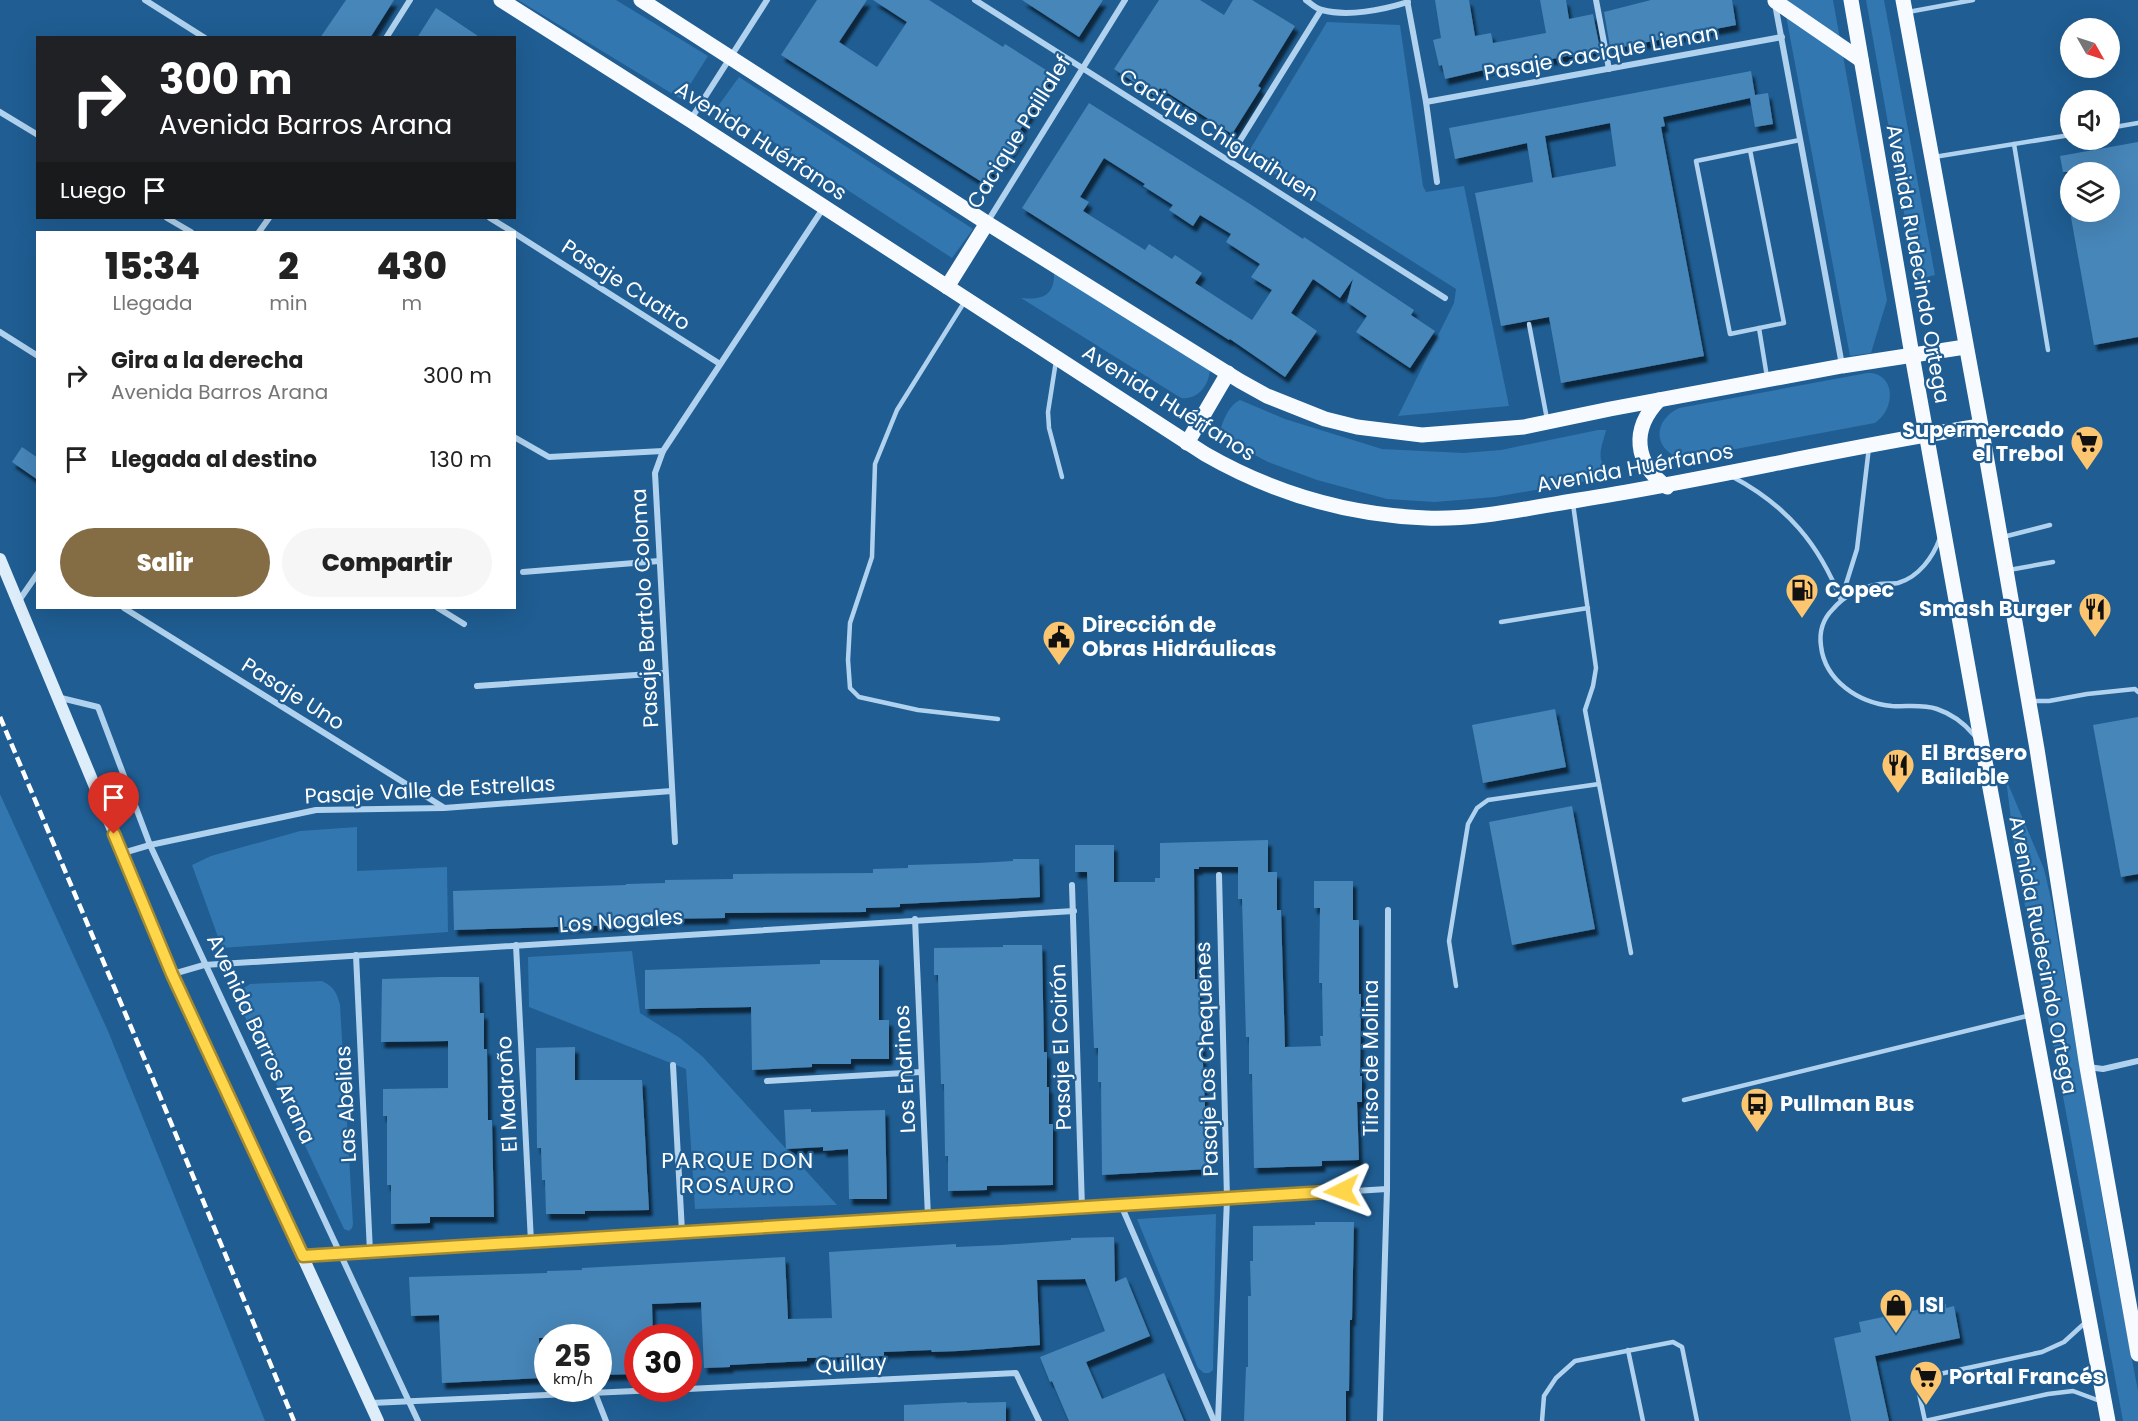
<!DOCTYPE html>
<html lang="es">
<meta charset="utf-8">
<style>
body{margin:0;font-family:Poppins,sans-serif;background:#f6f6f6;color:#222;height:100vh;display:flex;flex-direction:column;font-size:22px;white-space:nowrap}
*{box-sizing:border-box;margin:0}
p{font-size:20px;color:#767676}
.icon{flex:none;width:33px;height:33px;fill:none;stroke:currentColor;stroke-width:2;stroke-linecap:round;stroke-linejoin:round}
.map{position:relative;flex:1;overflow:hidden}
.sheet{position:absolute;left:36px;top:231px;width:480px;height:378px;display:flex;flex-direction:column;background:#fff;border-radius:0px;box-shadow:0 6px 24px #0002}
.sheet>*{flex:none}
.hud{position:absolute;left:36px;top:36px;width:480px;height:183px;border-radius:0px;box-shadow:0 6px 24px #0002;background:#202124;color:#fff;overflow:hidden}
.needle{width:39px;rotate:129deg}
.fabs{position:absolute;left:2060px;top:18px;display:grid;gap:12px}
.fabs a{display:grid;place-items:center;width:60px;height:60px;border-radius:50%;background:#fff;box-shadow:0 6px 24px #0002;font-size:30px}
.speed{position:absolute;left:534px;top:1324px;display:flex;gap:12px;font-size:30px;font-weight:700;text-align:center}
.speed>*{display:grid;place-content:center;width:78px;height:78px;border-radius:50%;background:#fff;box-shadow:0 6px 24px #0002;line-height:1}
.speed small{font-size:15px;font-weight:400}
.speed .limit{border:9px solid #d22;background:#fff;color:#111}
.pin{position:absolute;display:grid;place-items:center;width:51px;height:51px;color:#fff;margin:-62px -26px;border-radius:50% 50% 50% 0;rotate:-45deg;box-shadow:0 0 6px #0007}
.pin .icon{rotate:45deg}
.me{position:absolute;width:66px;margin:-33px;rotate:267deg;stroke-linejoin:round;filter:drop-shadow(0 0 4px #0008)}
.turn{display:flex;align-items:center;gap:21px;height:126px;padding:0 24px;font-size:27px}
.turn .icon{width:78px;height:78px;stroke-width:2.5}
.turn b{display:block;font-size:42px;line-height:51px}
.then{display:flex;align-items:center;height:57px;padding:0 24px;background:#0003;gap:12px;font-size:22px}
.eta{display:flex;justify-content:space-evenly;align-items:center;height:102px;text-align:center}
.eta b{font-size:36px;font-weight:800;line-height:42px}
.action{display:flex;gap:12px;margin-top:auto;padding:12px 24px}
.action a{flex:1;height:69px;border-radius:36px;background:#846c45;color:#fff;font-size:24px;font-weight:800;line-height:69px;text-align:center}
.action a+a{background:#f6f6f6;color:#222}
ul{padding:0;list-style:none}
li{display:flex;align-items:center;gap:18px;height:84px;padding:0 24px}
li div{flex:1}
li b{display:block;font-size:22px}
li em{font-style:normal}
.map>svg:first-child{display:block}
</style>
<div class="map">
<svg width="2138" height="1421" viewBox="0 0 2138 1421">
<defs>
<filter id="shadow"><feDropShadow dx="3.5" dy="6" stdDeviation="1.5" flood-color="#0009"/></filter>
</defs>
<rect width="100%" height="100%" fill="#1f5d92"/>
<g fill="#3277b0">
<path d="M518,0H616L708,56L681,99Z"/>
<path d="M1783,0H1833L1887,300L1871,353L1850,356Z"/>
<path d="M1866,0H1884L1935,275L1916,280Z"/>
<path d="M1327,22L1400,25L1423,186L1426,192L1464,186L1509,406L1398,416L1454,303L1456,289L1246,156Z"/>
<path d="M739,77L973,229L952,258L718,106Z"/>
<path d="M1054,273L1210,367C1210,384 1199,400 1181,398L1021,298C1040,300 1055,297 1054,273Z"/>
<path d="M1867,373C1896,372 1896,409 1875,423L1682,459C1653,450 1652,421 1679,408Z"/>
<path d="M1240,400L1285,419L1382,449L1464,453L1501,450L1598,430H1606C1604,440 1599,449 1601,460C1603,467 1609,470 1610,477L1495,497L1435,502L1387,499L1317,480L1268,462L1226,440L1221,428C1224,418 1230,404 1240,400Z"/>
<path d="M2006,779L2044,869L2051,899L2111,1249L2138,1391V1421H2123L2055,1053L2017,867Z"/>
<path d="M0,794L108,1031L265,1421H0Z"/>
<path d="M357,827V871L447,867L448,932L222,948L192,865L211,856L300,831Z"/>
<path d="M632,951L640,1013L680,1038L703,1057L837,1205L695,1209L686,1069L529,1007L528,957Z"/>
<path d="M322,981C334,987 337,993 340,1005L353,1224L352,1228L349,1231L344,1229L238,1002L244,988L250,984Z"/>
<path d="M1216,1214L1213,1370L1209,1373H1204L1198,1368L1137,1219Z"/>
</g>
<g fill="#4786b9" fill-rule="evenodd" filter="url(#shadow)">
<path d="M346,0H394L370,38H320Z"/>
<path d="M817,0H867L839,42L877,67L907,22L873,0H929L1003,47L1005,44L1054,75L1020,130L1023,132L1003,164L999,161L985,184L781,55Z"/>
<path d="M1022,0H1103L1079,37Z"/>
<path d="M1159,0H1200L1224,15L1233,0H1252L1295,26L1258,86L1261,88L1232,134L1160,88L1155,96L1114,69Z"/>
<path d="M1435,0H1469L1475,36L1491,33L1493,43L1546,33L1540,0H1566L1569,19L1593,14L1600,49L1528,64L1527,60L1445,79L1442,65L1439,66L1433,40L1441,38Z"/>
<path d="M1651,0H1732L1736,25L1622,47V45L1610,47L1604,12Z"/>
<path d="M436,8L481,38H417Z"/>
<path d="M1751,71L1755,95L1768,93L1773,124L1755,127L1750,98L1663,117L1665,126L1661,127L1704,356L1561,383L1549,317L1501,326L1475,193L1533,182L1527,143L1455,159L1449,128ZM1610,123L1616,166L1552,178L1545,136Z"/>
<path d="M1089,103L1250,204L1303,239L1304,237L1414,310L1411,315L1435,331L1410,368L1356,332L1367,316L1347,302L1353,279L1340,298L1313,279L1291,313L1317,331L1285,377L1230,339L1229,340L1022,208ZM1104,158L1145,184L1143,186L1173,205L1169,210L1193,226L1200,215L1231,234L1226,242L1260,264L1251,277L1272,290L1252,320L1195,283L1202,273L1175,255L1172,259L1149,244L1145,250L1083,211L1089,202L1080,197Z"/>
<path d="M2138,142V337L2094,345L2070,212H2109V172H2063L2060,156Z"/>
<path d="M22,447L38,458V480L12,462Z"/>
<path d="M1555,709L1566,767L1483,783L1472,725Z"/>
<path d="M2138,717V874L2121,877L2093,725Z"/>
<path d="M1572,806L1595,929L1512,945L1489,822Z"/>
<path d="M1268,840V872H1277V910H1281L1285,1047L1321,1046L1320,1036H1323L1322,983H1319L1320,908H1314V881H1353V920H1359V994H1361L1360,1076H1362V1102H1357L1359,1160L1322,1161V1166L1254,1168L1252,1074H1249V1037H1246L1242,899H1238V867H1199V869H1194L1195,979H1199L1208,1169L1102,1175L1101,1082H1098V1048H1094L1087,872H1075V845H1114V882H1155V878H1160V843Z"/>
<path d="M1013,859H1039L1040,897L900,904V907L866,908V912L725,913V918L653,919V922L620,923V925L454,930L453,891L626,885V884L665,883V880L733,879V874L873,873V869L908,868V865L978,863L1013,861Z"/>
<path d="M1003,945H1042L1044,1052H1047V1087H1049V1124H1053V1185L987,1186V1190L948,1191V1156H945L944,1084H941L938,975H934V948L1003,947Z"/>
<path d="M820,960H879V1020H889V1059H851V1064H812V1067L752,1070L751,1007L645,1009V970L820,964Z"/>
<path d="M441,977H479L480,1013H484V1049H487L488,1120H492L494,1217H430V1223L391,1224V1185H387V1116H383V1089L448,1088V1041L381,1042L382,979Z"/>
<path d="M575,1047V1080H642L649,1210L585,1211V1214H546L545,1180H542L541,1148H537L536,1048Z"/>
<path d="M811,1109V1112L885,1110L887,1199H849L848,1149L823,1151V1147L786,1149L784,1110Z"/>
<path d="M1315,1222H1354L1352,1320H1350L1349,1391H1346V1421H1244L1246,1367H1248V1296H1251L1250,1261H1253V1226L1315,1225Z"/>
<path d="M1114,1237L1115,1282L1126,1277L1150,1336L1086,1362L1102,1399L1164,1373L1184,1421H1069L1052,1381L1050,1382L1040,1357L1105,1331L1085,1279L1037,1280L1040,1345L958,1351L932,1352L931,1350L884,1352V1356L807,1358V1361L730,1365V1367L704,1368L701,1302L652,1304L653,1338H638V1374L598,1375V1338H539L540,1378L442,1383L439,1315L411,1316L409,1277L547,1273V1271L582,1270V1268L785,1257L788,1319L832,1318L829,1252L956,1244V1247L1002,1245L1071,1240V1238Z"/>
<path d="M1946,1304V1308L1954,1306L1960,1338L1875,1356L1889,1421H1851L1834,1338L1861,1332L1859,1322Z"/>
<path d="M967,1402V1403L1006,1402V1421H904V1405Z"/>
</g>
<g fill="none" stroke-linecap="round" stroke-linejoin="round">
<g stroke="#b0d2ee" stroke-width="4.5">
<path d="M1908,12L1973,0"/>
<path d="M2109,128L2138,123"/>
<path d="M2014,144L2048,350"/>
<path d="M1750,150L1784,323L1730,334L1696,161Z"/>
<path d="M1750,150L1800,140"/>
<path d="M1934,157L2070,135"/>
<path d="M965,301L897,410L875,464L872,557L850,623L848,660L850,688L859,697L918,710L998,719"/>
<path d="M1529,324L1547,419"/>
<path d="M1759,328L1767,377"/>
<path d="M1056,361L1048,412L1049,428L1062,477"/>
<path d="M1733,477C1787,506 1819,544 1841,600L1857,549L1869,447"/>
<path d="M1573,504L1596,668L1593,686L1585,710L1631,953"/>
<path d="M2003,537L2050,525"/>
<path d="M1940,538C1933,557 1919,577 1898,583C1893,584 1886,583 1880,584C1862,587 1845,595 1833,609C1823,619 1819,632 1821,646C1825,681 1859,703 1892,706C1907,707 1922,704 1937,709C1952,714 1964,723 1974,735"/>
<path d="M2009,570L2053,562"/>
<path d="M1501,622L1588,608"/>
<path d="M2032,701H2049L2087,694L2135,689L2138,692"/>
<path d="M1456,986L1449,941L1468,824L1477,808L1488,800L1599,784"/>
<path d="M1684,1100L2031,1015"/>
<path d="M2087,1321L2064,1342L2042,1352L1916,1379L1925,1421L2048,1394L2073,1391L2100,1401"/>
<path d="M1628,1350L1643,1421"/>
<path d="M1542,1421L1544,1396L1556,1378L1575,1361L1673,1342L1682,1347L1697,1421"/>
</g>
<g stroke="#b0d2ee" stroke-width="6">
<path d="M145,0L205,38"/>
<path d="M975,0L1445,298"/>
<path d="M1306,0C1310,3 1316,9 1322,10C1347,17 1383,10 1408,2"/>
<path d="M1407,0L1426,102L1437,182"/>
<path d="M1596,0L1609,69"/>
<path d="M1775,4L1842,365"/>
<path d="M386,38L410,0"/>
<path d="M1426,102L1782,37"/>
<path d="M0,112L38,135"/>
<path d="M691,119L767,0"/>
<path d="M1228,160L1321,10"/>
<path d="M167,218L191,232"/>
<path d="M490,218L513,232"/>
<path d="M988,221L1125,0"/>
<path d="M259,232L269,218"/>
<path d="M514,233L720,364"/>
<path d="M0,332L38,356"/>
<path d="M514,437L549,457L663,451"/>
<path d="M523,572L659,561"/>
<path d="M18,602L38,573"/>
<path d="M124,608L443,807"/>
<path d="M438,608L464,624"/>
<path d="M477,686L665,673"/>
<path d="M57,697L98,707L150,845L418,1421"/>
<path d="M675,842L655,473L663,451L824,207"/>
<path d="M123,853L150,845L316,810L444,808L672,791"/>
<path d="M1072,885L1082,1208"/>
<path d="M915,919L928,1217"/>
<path d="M516,945L531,1242"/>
<path d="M356,955L370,1252"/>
<path d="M173,974L204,965L1074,911"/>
<path d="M673,1065L682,1232"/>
<path d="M2088,1067L2103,1069L2138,1061"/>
<path d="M767,1081L921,1072"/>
<path d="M1121,1205L1214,1421"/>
<path d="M303,1256L1387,1189"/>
<path d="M688,1389L1016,1373L1039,1421"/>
<path d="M595,1393L606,1421"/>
<path d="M371,1403L679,1389"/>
<path d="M1218,1421L1227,1199L1219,875"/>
<path d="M1380,1421L1387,1189L1388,910"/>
</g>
<path stroke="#ddedfa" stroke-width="12" d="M0,559L173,974L378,1421"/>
<g stroke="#f7fbff" stroke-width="15">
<path d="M501,0L690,120L1205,454C1273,493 1348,515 1426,518C1477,520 1528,508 1579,500C1714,479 1846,446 1981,426"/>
<path d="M641,0L987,223L1240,381L1267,396L1325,419L1357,427L1422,435L1524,427L1610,409L1842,366L1965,347"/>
<path d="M1851,0L1912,355L1982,745L2108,1421"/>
<path d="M1903,0L1981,426L2037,749L2087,1067L2138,1354"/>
<path d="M1775,1L1861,60"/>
<path d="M947,287L987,223"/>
<path d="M1659,400C1631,429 1634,463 1667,487"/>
<path d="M1187,443L1228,373"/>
</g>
<path stroke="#fff" stroke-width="4.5" stroke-dasharray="10 4.5" stroke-linecap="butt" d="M0,717L150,1072L294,1421"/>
</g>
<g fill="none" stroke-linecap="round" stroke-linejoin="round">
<defs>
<path id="route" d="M114,834L172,974L303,1256L1342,1191"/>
</defs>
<use href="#route" stroke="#a68a30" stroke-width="15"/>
<use href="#route" stroke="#ffd54a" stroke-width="10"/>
</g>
<defs>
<symbol id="supermarket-pin" viewBox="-11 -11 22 30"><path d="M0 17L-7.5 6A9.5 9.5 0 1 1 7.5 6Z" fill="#fcc670" stroke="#1f5d92"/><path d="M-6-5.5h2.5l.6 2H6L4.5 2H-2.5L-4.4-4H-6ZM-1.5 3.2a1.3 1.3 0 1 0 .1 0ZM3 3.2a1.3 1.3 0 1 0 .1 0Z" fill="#111"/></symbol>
<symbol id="fuel-pin" viewBox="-11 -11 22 30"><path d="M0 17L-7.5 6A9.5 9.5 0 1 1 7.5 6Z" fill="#fcc670" stroke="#1f5d92"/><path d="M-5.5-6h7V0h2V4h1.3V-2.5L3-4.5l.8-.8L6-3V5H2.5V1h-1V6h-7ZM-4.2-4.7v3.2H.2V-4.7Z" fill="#111"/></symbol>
<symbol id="restaurant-pin" viewBox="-11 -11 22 30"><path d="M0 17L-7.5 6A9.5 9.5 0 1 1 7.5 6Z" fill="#fcc670" stroke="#1f5d92"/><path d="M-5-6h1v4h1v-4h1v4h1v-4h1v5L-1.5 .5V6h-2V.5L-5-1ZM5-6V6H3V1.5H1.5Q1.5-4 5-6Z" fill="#111"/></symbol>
<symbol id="civic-pin" viewBox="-11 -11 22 30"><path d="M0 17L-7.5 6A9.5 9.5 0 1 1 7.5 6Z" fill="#fcc670" stroke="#1f5d92"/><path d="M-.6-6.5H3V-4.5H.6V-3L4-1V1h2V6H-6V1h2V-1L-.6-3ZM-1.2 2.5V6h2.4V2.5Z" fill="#111"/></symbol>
<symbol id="bus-pin" viewBox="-11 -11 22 30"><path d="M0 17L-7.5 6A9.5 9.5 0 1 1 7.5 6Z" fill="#fcc670" stroke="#1f5d92"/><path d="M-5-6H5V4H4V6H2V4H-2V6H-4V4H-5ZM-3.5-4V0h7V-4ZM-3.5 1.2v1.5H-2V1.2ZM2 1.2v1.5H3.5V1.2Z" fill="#111"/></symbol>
<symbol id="shop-pin" viewBox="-11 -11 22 30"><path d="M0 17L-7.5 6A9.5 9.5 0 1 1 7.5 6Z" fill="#fcc670" stroke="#1f5d92"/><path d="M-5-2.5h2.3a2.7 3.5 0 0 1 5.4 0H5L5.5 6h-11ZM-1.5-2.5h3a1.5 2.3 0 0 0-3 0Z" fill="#111"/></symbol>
</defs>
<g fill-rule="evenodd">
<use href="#supermarket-pin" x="2068" y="423" width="38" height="52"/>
<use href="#fuel-pin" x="1783" y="571" width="38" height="52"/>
<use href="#restaurant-pin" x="2076" y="590" width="38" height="52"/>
<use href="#civic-pin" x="1040" y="618" width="38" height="52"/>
<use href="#restaurant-pin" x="1879" y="746" width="38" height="52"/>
<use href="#bus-pin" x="1738" y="1085" width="38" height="52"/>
<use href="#shop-pin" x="1877" y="1286" width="38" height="52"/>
<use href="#supermarket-pin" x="1907" y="1358" width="38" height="52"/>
</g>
<g text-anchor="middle" stroke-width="4.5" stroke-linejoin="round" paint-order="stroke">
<g font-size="21" fill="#fff" stroke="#1f5d92">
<text transform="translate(1601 53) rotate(-10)" y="7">Pasaje Cacique Lienan</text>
<text transform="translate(1019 132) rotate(-58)" y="7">Cacique Paillalef</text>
<text transform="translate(1219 135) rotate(32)" y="7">Cacique Chiguaihuen</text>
<text transform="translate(761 141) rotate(33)" y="7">Avenida Huérfanos</text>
<text transform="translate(1918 264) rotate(80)" y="7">Avenida Rudecindo Ortega</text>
<text transform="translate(626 285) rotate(33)" y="7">Pasaje Cuatro</text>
<text transform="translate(1169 403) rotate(32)" y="7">Avenida Huérfanos</text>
<text transform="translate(1635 468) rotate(-10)" y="7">Avenida Huérfanos</text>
<text transform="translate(645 608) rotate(-93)" y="7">Pasaje Bartolo Coloma</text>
<text transform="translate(293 694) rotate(32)" y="7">Pasaje Uno</text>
<text transform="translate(430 790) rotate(-3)" y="7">Pasaje Valle de Estrellas</text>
<text transform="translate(621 921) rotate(-4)" y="7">Los Nogales</text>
<text transform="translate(2043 955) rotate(79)" y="7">Avenida Rudecindo Ortega</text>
<text transform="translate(261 1039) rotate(65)" y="7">Avenida Barros Arana</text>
<text transform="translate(1061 1047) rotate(-92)" y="7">Pasaje El Coirón</text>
<text transform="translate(1371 1058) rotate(-90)" y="7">Tirso de Molina</text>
<text transform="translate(1207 1059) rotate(-92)" y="7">Pasaje Los Chequenes</text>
<text transform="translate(905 1069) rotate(-93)" y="7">Los Endrinos</text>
<text transform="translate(507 1094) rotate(-93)" y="7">El Madroño</text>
<text transform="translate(346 1104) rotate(-93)" y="7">Las Abelias</text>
<text transform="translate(851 1364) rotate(-3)" y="7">Quillay</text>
</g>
<g font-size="21" font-weight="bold" fill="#fff" stroke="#1f5d92" text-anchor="start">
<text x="2064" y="437" text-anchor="end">Supermercado<tspan x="2064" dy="24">el Trebol</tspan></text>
<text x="1825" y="597">Copec</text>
<text x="2072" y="616" text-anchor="end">Smash Burger</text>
<text x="1082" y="632">Dirección de<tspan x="1082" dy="24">Obras Hidráulicas</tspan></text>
<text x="1921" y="760">El Brasero<tspan x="1921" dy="24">Bailable</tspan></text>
<text x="1780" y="1111">Pullman Bus</text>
<text x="1919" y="1312">ISI</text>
<text x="1949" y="1384">Portal Francés</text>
</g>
<g font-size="22" letter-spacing="1.5" fill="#fff" stroke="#1f5d92">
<text x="738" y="1168">PARQUE DON<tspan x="738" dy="25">ROSAURO</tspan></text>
</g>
</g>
</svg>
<div class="fabs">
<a><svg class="needle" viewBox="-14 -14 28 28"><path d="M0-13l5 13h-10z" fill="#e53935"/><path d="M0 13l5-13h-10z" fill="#767676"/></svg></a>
<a><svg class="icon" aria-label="sound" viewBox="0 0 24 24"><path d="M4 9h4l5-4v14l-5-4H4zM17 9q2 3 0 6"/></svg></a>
<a><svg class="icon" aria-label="layers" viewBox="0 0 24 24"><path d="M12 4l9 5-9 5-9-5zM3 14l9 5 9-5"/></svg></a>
</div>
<div class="speed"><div>25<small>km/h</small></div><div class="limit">30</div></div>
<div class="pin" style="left:114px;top:834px;background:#d93025"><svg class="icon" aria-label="arrive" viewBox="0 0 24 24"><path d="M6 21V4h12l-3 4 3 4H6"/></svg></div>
<svg class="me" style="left:1342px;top:1191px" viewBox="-20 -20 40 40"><path d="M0-17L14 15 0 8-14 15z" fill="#ffd54a" stroke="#fff" stroke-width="4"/></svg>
<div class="hud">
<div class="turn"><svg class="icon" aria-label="right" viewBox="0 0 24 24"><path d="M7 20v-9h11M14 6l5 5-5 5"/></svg><div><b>300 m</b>Avenida Barros Arana</div></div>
<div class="then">Luego<svg class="icon" aria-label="arrive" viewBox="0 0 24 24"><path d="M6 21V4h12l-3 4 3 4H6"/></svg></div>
</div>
<section class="sheet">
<div class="eta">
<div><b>15:34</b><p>Llegada</p></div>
<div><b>2</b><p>min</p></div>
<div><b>430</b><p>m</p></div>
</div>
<ul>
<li><svg class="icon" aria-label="right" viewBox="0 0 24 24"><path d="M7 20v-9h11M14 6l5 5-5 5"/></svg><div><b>Gira a la derecha</b><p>Avenida Barros Arana</p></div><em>300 m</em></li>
<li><svg class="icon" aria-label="arrive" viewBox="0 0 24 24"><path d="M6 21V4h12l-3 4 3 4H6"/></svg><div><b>Llegada al destino</b></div><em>130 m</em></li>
</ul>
<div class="action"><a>Salir</a><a>Compartir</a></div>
</section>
</div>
